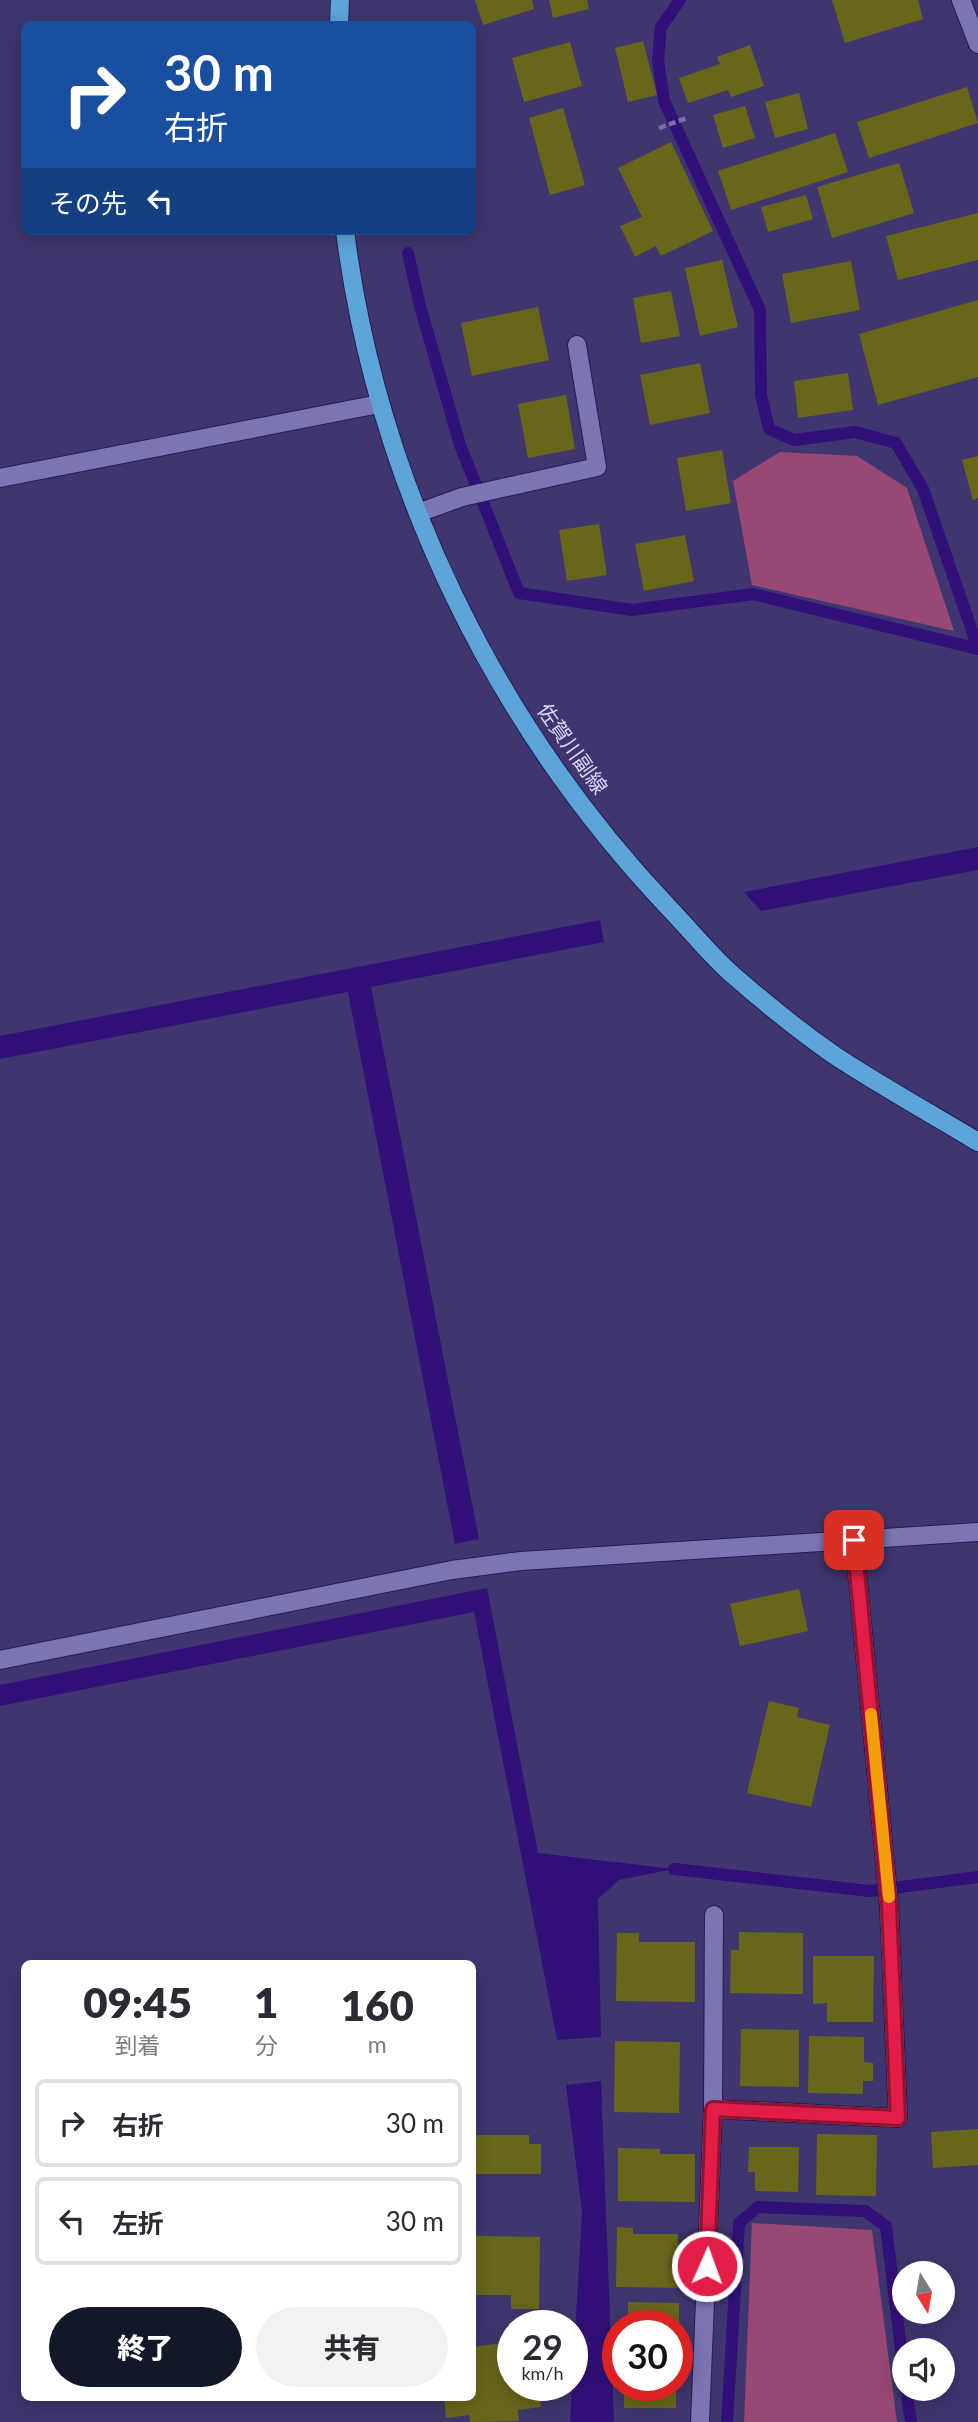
<!DOCTYPE html>
<html lang="ja">
<meta charset="utf-8">
<style>
body{margin:0;font-family:Lato,"Noto Sans JP",sans-serif;background:#f2f2f3;color:#2b2b33;height:100vh;display:flex;flex-direction:column;font-size:26px;white-space:nowrap}
*{box-sizing:border-box;margin:0}
p{font-size:23px;color:#7c7c81}
.icon{flex:none;width:38px;height:38px;fill:none;stroke:currentColor;stroke-width:2;stroke-linecap:round;stroke-linejoin:round}
.map{position:relative;flex:1;overflow:hidden}
.side{position:absolute;left:21px;top:1960px;width:455px;height:441px;display:flex;flex-direction:column;background:#fff;border-radius:10px;box-shadow:0 4px 18px #0003}
.side>*{flex:none}
.banner{position:absolute;left:21px;top:21px;width:455px;height:214px;border-radius:10px;box-shadow:0 4px 18px #0003;background:#1a4fa0;color:#fff;overflow:hidden}
.needle{width:46px;rotate:169deg}
.tools{position:absolute;left:892px;top:2261px;display:grid;gap:14px}
.tools a{display:grid;place-items:center;width:63px;height:63px;border-radius:50%;background:#fff;box-shadow:0 4px 18px #0003;font-size:35px}
.speed{position:absolute;left:497px;top:2310px;display:flex;gap:14px;font-size:35px;font-weight:700;text-align:center}
.speed>*{display:grid;place-content:center;width:91px;height:91px;border-radius:50%;background:#fff;box-shadow:0 4px 18px #0003;line-height:1}
.speed small{font-size:18px;font-weight:400}
.speed .limit{border:10px solid #d22;background:#fff;color:#111}
.pin{position:absolute;display:grid;place-items:center;width:60px;height:60px;color:#fff;margin:-30px;border-radius:14px;box-shadow:0 4px 10px #0006}
.me{position:absolute;width:77px;margin:-38px;rotate:2deg;stroke-linejoin:round;filter:drop-shadow(0 0 5px #0008)}
.turn{display:flex;align-items:center;gap:24px;height:147px;padding:0 28px;font-size:32px}
.turn .icon{width:91px;height:91px;stroke-width:2.5}
.turn b{display:block;font-size:49px;line-height:60px}
.then{display:flex;align-items:center;height:66px;padding:0 28px;background:#0003;gap:14px;font-size:26px}
.eta{display:flex;justify-content:space-evenly;align-items:center;height:119px;text-align:center}
.eta b{font-size:42px;font-weight:800;line-height:49px}
.cta{display:flex;gap:14px;margin-top:auto;padding:14px 28px}
.cta a{flex:1;height:80px;border-radius:42px;background:#111827;color:#fff;font-size:28px;font-weight:800;line-height:80px;text-align:center}
.cta a+a{background:#f2f2f3;color:#2b2b33}
ul{padding:0;list-style:none}
li{display:flex;align-items:center;gap:21px;height:88px;margin:0 14px 10px;padding:0 14px;border:4px solid #e1e1e2;border-radius:10px}
li div{flex:1}
li b{display:block;font-size:26px}
li em{font-style:normal}
.map>svg:first-child{display:block}
</style>
<div class="map">
<svg width="978" height="2422" viewBox="0 0 978 2422">
<rect width="100%" height="100%" fill="#3f366f"/>
<g fill="#994875">
<path d="M780,452L857,456L907,488L954,631L752,585L733,481Z"/>
<path d="M752,2223L872,2230L897,2422H744Z"/>
</g>
<g fill="#321079">
<path d="M978,847V870L761,911L744,892Z"/>
<path d="M600,920L604,942L371,987L479,1539L455,1544L348,992L0,1059V1036Z"/>
<path d="M487,1588L538,1853L674,1869L619,1880L598,1899L601,2037L557,2040L474,1612L0,1706V1685Z"/>
<path d="M601,2081L614,2422H570L582,2212L566,2085Z"/>
</g>
<g fill="none" stroke-linecap="round" stroke-linejoin="round">
<g stroke="#321079" stroke-width="12">
<path d="M680,0L661,27L658,60L664,101L760,310L761,395L769,429L794,440L855,432L896,443L923,489L978,648"/>
<path d="M408,253L420,306L460,445L519,593L632,610L753,594L978,649"/>
<path d="M674,1869L870,1891L978,1877"/>
<path d="M906,2389L911,2422"/>
<path d="M727,2422L739,2223L758,2207L865,2211L886,2226L905,2382"/>
</g>
</g>
<g fill="#68661a">
<path d="M475,0H532L534,9L483,25Z"/>
<path d="M549,0H587L589,9L553,18Z"/>
<path d="M832,0H918L923,19L845,43Z"/>
<path d="M643,41L657,95L628,102L615,48Z"/>
<path d="M570,42L582,86L524,102L512,58Z"/>
<path d="M750,45L764,86L731,97L728,90L688,103L679,78L720,64L717,57Z"/>
<path d="M967,87L978,123L869,158L857,122Z"/>
<path d="M799,93L808,129L775,138L765,102Z"/>
<path d="M745,106L755,138L723,148L713,115Z"/>
<path d="M563,108L585,185L550,195L529,118Z"/>
<path d="M835,133L848,172L731,210L718,171Z"/>
<path d="M671,142L713,231L661,256L656,246L635,257L620,226L642,217L618,168Z"/>
<path d="M899,163L914,213L832,238L817,187Z"/>
<path d="M806,195L813,219L768,232L761,207Z"/>
<path d="M978,213V260L898,280L886,236Z"/>
<path d="M722,260L738,327L700,336L685,268Z"/>
<path d="M851,261L860,310L791,323L782,274Z"/>
<path d="M671,291L680,336L641,343L633,298Z"/>
<path d="M978,300V377L878,405L859,334Z"/>
<path d="M538,307L549,360L472,376L461,323Z"/>
<path d="M700,363L710,413L650,425L640,375Z"/>
<path d="M848,373L853,410L798,418L794,381Z"/>
<path d="M566,395L575,449L528,458L518,404Z"/>
<path d="M722,450L731,503L686,511L677,458Z"/>
<path d="M978,456V498L973,500L962,460Z"/>
<path d="M599,524L607,575L567,581L559,530Z"/>
<path d="M685,535L694,581L644,591L635,544Z"/>
<path d="M799,1589L808,1631L740,1646L730,1604Z"/>
<path d="M769,1701L799,1708L797,1717L830,1725L811,1807L747,1793Z"/>
<path d="M739,1932L803,1933V1994L730,1993L731,1950H739Z"/>
<path d="M617,1933H639V1942H695V2002L616,2001Z"/>
<path d="M813,1956H874L873,2022H827V2003L813,2004Z"/>
<path d="M741,2029L799,2030V2087L740,2086Z"/>
<path d="M809,2036L864,2037V2062L873,2063V2081H863V2094L808,2093Z"/>
<path d="M615,2041L680,2042L679,2113L614,2112Z"/>
<path d="M978,2129V2165L933,2168L931,2132Z"/>
<path d="M817,2134L877,2135L876,2196L816,2195Z"/>
<path d="M472,2135H529V2144H541V2174H472Z"/>
<path d="M749,2147H799L798,2192L755,2191V2172H748Z"/>
<path d="M618,2148L660,2149V2154H695V2202L618,2201Z"/>
<path d="M617,2227L633,2228V2234H678V2255H687L686,2288L616,2287Z"/>
<path d="M472,2236L540,2237L539,2309H511V2295H472Z"/>
<path d="M628,2302L679,2303V2326H628Z"/>
<path d="M513,2342V2385H539L541,2407L518,2410L519,2421L470,2422L469,2415L446,2418L444,2398H472V2347Z"/>
<rect x="624" y="2385" width="52" height="23"/>
</g>
<g fill="none" stroke-linecap="round" stroke-linejoin="round">
<defs>
<g id="minor">
<path d="M961,0L978,44"/>
<path d="M0,478L379,404"/>
<path d="M418,513L462,497L597,467L577,345"/>
<path d="M0,1660L452,1570L521,1561L978,1532"/>
<path d="M713,2109L714,1915"/>
<path d="M700,2422L713,2109L898,2118L889,1905L854,1540"/>
</g>
<g id="major">
<path d="M339,24L340,0"/>
<path d="M345,231C377,483 495,725 670,909C691,931 711,956 734,976C765,1003 801,1032 834,1055C881,1086 930,1113 978,1142"/>
</g>
</defs>
<use href="#minor" stroke="#261b52" stroke-width="20"/>
<use href="#major" stroke="#261b52" stroke-width="20"/>
<path stroke="#7973a4" stroke-width="4.5" stroke-dasharray="7 3.5" stroke-linecap="butt" d="M659,128L687,118"/>
<use href="#minor" stroke="#7b75b3" stroke-width="18"/>
<use href="#major" stroke="#5da4d9" stroke-width="18"/>
</g>
<g fill="none" stroke-linecap="round" stroke-linejoin="round">
<defs>
<path id="route" d="M707,2266L713,2109L898,2118L889,1905L854,1540"/>
</defs>
<use href="#route" stroke="#92132f" stroke-width="18"/>
<use href="#route" stroke="#e11d48" stroke-width="12"/>
<path stroke="#f59e0b" stroke-width="12" d="M871,1714L889,1897"/>
</g>
<g text-anchor="middle" stroke-width="7" stroke-linejoin="round" paint-order="stroke">
<g font-size="21" fill="#dad8fb" stroke="#3f366f">
<text transform="translate(572 749) rotate(55)" y="7">佐賀川副線</text>
</g>
</g>
</svg>
<div class="tools">
<a><svg class="needle" viewBox="-14 -14 28 28"><path d="M0-13l5 13h-10z" fill="#e53935"/><path d="M0 13l5-13h-10z" fill="#7c7c81"/></svg></a>
<a><svg class="icon" aria-label="sound" viewBox="0 0 24 24"><path d="M4 9h4l5-4v14l-5-4H4zM17 9q2 3 0 6"/></svg></a>
</div>
<div class="speed"><div>29<small>km/h</small></div><div class="limit">30</div></div>
<div class="pin" style="left:854px;top:1540px;background:#d93025"><svg class="icon" aria-label="arrive" viewBox="0 0 24 24"><path d="M6 21V4h12l-3 4 3 4H6"/></svg></div>
<svg class="me" style="left:707px;top:2266px" viewBox="-20 -20 40 40"><circle r="17" fill="#e11d48" stroke="#fff" stroke-width="3"/><path d="M0-11L8 9 0 5-8 9z" fill="#fff"/></svg>
<div class="banner">
<div class="turn"><svg class="icon" aria-label="right" viewBox="0 0 24 24"><path d="M7 20v-9h11M14 6l5 5-5 5"/></svg><div><b>30 m</b>右折</div></div>
<div class="then">その先<svg class="icon" aria-label="left" viewBox="0 0 24 24"><path d="M17 20v-9H6M10 6l-5 5 5 5"/></svg></div>
</div>
<section class="side">
<div class="eta">
<div><b>09:45</b><p>到着</p></div>
<div><b>1</b><p>分</p></div>
<div><b>160</b><p>m</p></div>
</div>
<ul>
<li><svg class="icon" aria-label="right" viewBox="0 0 24 24"><path d="M7 20v-9h11M14 6l5 5-5 5"/></svg><div><b>右折</b></div><em>30 m</em></li>
<li><svg class="icon" aria-label="left" viewBox="0 0 24 24"><path d="M17 20v-9H6M10 6l-5 5 5 5"/></svg><div><b>左折</b></div><em>30 m</em></li>
</ul>
<div class="cta"><a>終了</a><a>共有</a></div>
</section>
</div>
